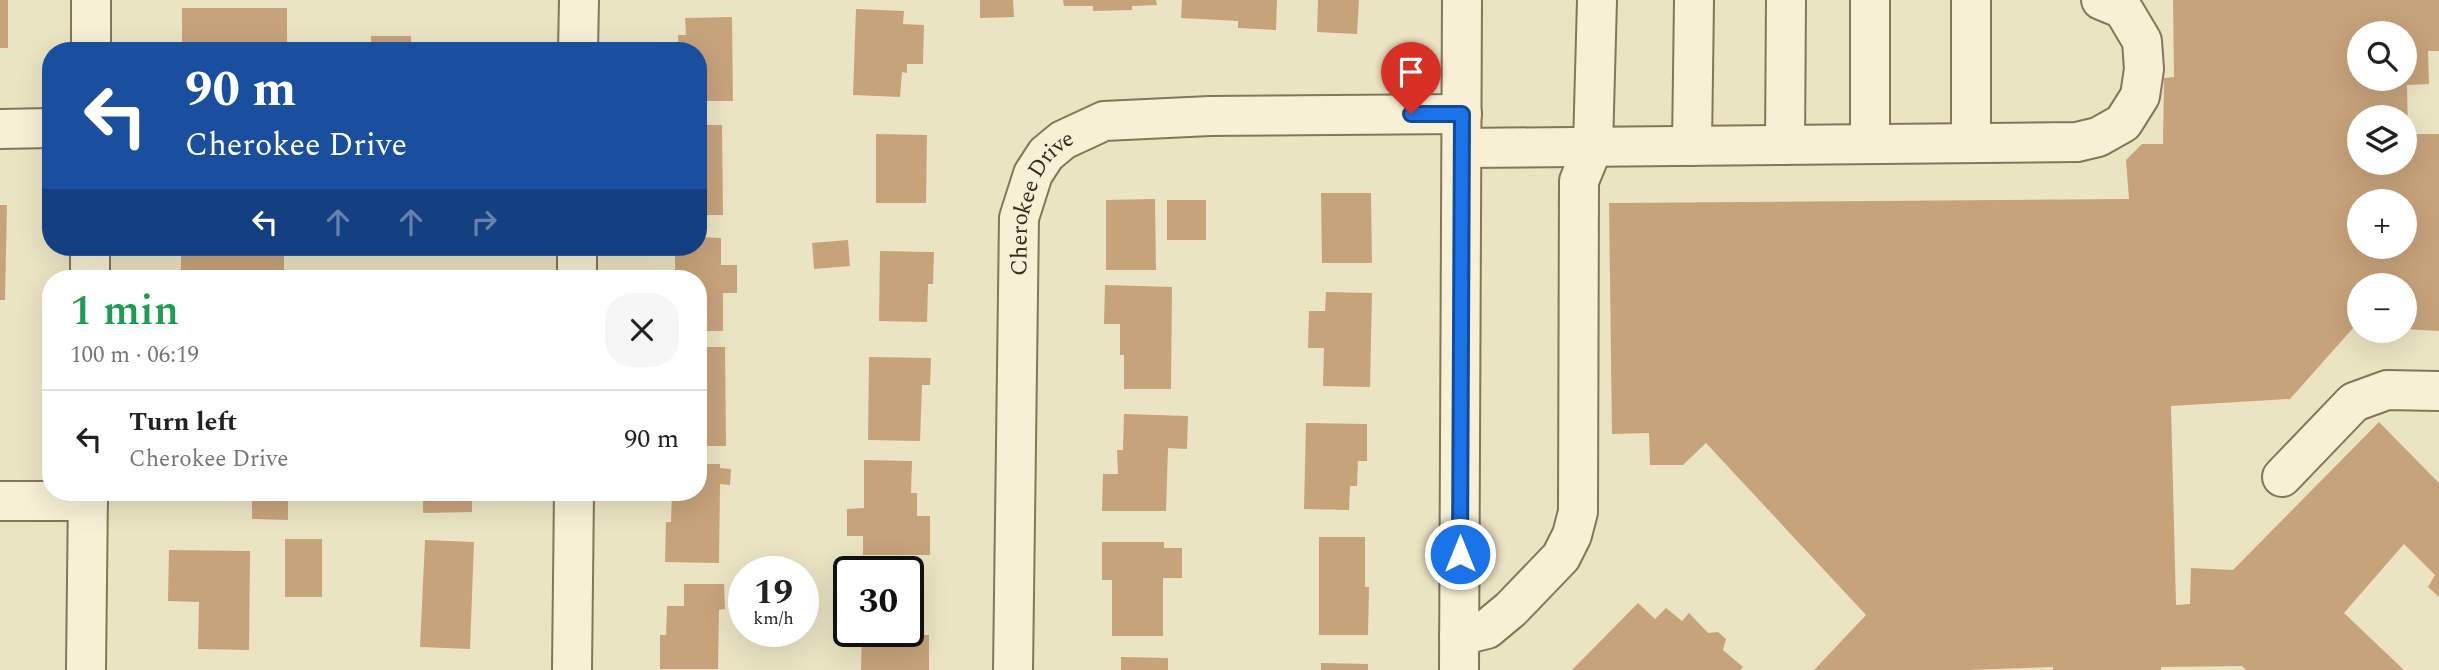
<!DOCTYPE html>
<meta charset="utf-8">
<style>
body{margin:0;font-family:Spectral,serif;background:#f6f6f6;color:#222;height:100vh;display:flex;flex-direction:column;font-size:26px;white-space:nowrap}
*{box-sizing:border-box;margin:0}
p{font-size:23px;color:#767676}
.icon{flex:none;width:38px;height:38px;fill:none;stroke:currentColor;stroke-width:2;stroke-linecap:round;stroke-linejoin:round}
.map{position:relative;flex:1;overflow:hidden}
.panel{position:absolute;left:42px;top:270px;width:665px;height:231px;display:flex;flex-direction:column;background:#fff;border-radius:28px;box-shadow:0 7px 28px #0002}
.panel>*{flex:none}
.guide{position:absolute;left:42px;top:42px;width:665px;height:214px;border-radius:28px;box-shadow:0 7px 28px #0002;background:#1a4fa0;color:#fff;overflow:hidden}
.tools{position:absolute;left:2347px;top:21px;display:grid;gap:14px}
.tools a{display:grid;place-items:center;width:70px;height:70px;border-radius:50%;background:#fff;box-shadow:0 7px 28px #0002;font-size:35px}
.speed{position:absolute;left:728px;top:556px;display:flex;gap:14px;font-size:35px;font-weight:700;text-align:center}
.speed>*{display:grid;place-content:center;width:91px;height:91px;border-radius:50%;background:#fff;box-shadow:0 7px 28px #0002;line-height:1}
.speed small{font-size:18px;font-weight:400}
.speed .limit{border:4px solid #111;border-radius:10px;background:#fff;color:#111}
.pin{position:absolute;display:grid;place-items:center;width:60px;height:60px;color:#fff;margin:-72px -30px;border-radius:50% 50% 50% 0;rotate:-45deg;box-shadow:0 0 7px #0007}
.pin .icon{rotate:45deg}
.me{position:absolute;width:77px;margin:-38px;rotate:0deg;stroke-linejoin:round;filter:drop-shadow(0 0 5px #0008)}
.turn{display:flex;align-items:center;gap:24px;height:147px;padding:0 28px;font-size:32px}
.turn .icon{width:91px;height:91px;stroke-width:2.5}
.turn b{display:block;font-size:49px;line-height:60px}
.lanes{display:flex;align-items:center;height:66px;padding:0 28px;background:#0003;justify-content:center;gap:35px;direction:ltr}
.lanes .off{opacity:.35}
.round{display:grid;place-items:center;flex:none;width:74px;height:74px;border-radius:28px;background:#f6f6f6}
.head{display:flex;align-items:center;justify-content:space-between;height:119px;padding:0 28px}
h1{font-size:42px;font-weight:600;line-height:52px;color:#1e9e55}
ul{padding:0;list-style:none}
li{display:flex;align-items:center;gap:21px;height:98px;padding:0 28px;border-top:2px solid #e0e0e0}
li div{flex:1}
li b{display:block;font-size:26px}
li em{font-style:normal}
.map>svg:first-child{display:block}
</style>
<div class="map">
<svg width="2439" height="670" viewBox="0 0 2439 670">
<rect width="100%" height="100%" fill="#ebe4c3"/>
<g fill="#c7a37b" fill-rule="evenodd">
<rect x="0" y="0" width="8" height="48"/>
<path d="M980,0H1013L1014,17L980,18Z"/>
<path d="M1063,0H1156L1157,5L1132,6V10L1093,11V6H1064Z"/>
<path d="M1182,0H1277L1276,30L1238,28V21L1181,18Z"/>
<path d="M1318,0H1359L1357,34L1317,32Z"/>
<path d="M2173,0H2439V51H2428L2429,84L2407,85L2408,134H2439V331L2404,329V285H2359V327H2354L2290,399L2171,406L2176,605L2190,604L2191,568L2233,570L2379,422L2439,483V597L2428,587L2435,575L2404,544L2344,613L2404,670H2246L2242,666L2161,667V670H2053V667L1968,670H1814L1866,615L1706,443L1683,465H1650L1649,433L1612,434L1609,203L2129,199L2126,160L2142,144H2163L2164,78L2174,77ZM2359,33H2404V79H2359ZM2359,117H2404V163H2359ZM2359,201H2404V247H2359Z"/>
<rect x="182" y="8" width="105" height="43"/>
<path d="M856,9L904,11L903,24L924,25L923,64H907V73L902,72L900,97L853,95Z"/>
<path d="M732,17L733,101H698V51H679L678,35H686L685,18Z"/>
<rect x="371" y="36" width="40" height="15"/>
<path d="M698,125H722L723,215H698Z"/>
<path d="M876,134L927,135L926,203H876Z"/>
<path d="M1321,193H1371L1372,263H1322Z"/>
<path d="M1155,199L1156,270H1106V200Z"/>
<rect x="1167" y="200" width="39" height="40"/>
<path d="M0,205H7L5,300H0Z"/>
<path d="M698,237L721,238V265H737V293H723V331H698V278H675V247H698Z"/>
<path d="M848,240L850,266L814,269L812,243Z"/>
<path d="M181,247H284V278H250V275L181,274Z"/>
<path d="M880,251L934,252L933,284H928V287L927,322L879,321Z"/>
<path d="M1105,285L1172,287L1171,389H1124V355H1120V324H1104Z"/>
<path d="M1326,292L1372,293L1370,387L1323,386L1324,348H1308L1309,311H1325Z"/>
<path d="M698,347H725L726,446H698Z"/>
<path d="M869,357L931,358L930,385H922L920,441L868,440Z"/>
<path d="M1124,414L1188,416L1187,449L1168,448L1166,511H1102L1103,474H1118L1117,450H1123Z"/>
<path d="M1306,423L1367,424V461H1358L1357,486H1350L1349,510L1304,509Z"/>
<path d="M864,460L912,461L911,493H917V516H930V555H863V536H847V509L864,508Z"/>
<path d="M698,464H720V468L731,469L730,485L720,484L719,563L665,562L666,522H671L672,492H698Z"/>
<path d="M178,492H230V496H179Z"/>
<path d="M252,492H288V520L252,519Z"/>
<path d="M423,492H472V512L423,513Z"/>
<path d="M1319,537H1365V587H1369L1368,635H1319Z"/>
<rect x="285" y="539" width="37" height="58"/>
<path d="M425,540L474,542L470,649L420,647Z"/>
<path d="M1102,542H1164V548H1182V578H1163V636H1112V580H1102Z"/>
<path d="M169,550L250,551L249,650L198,649L199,602L168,601Z"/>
<path d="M908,577H913V608L916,609V635H929V670H861L862,632H908Z"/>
<path d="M684,584H724L725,609L719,610L718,669H660V635H666L667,606H684Z"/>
<path d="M1638,603L1655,619L1666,608L1682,621L1689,613L1708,633L1718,632L1726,639L1723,650L1743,667L1740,670H1572Z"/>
<path d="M1121,657L1168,658V670H1121Z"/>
<path d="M1321,663L1368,664V670H1321Z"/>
</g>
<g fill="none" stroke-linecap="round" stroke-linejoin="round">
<defs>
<g id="minor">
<path d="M1971,0V143"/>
<path d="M91,51V0"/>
<path d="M578,51L579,0"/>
<path d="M0,129L51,128"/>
<path d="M1870,144V0"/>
<path d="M1785,145L1786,0"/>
<path d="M1692,146L1694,0"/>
<path d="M1462,148L2077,142L2098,137L2123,123L2140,96L2144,69L2142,41L2123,9L2101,0"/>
<path d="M90,278V247"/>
<path d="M577,278V247"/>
<path d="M2282,477L2354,402L2387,390L2439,391"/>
<path d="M0,501H88"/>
<path d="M1459,636L1487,629L1511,609L1561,557L1572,535L1578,512L1579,181L1593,147L1597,0"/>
<path d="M86,670L88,492"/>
<path d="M572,670L574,492"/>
<path id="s1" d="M1013,670L1019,218L1033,174L1046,154L1063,140L1104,121L1210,116L1462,114"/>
<path d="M1459,670L1462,0"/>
</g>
</defs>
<use href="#minor" stroke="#84755b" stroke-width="42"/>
<use href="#minor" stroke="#f7f0d5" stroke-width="38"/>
</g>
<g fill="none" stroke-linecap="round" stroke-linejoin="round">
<defs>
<path id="route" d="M1411,114H1462L1460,554"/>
</defs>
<use href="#route" stroke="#114b97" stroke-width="18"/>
<use href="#route" stroke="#1a73e8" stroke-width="12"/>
</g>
<g text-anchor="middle" stroke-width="6" stroke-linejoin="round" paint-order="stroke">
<g font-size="23" fill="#352c1e" stroke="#f3edd2">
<text dy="8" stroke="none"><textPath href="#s1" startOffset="474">Cherokee Drive</textPath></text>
</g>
</g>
</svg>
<div class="tools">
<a><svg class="icon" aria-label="search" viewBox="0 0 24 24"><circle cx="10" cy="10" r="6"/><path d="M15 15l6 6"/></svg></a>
<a><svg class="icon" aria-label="layers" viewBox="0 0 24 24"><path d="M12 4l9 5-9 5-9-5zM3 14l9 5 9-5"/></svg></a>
<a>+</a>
<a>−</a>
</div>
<div class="speed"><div>19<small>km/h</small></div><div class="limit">30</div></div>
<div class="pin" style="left:1411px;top:114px;background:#d93025"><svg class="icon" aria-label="arrive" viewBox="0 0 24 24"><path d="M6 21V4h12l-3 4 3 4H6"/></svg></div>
<svg class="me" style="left:1460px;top:554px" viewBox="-20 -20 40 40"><circle r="17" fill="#1a73e8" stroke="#fff" stroke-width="3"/><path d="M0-11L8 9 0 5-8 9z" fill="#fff"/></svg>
<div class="guide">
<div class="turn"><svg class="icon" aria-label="left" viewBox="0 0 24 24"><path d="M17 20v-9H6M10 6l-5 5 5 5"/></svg><div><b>90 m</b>Cherokee Drive</div></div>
<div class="lanes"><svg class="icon" aria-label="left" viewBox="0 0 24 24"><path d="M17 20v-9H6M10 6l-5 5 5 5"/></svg><svg class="icon off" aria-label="ahead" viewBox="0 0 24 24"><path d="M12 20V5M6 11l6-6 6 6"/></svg><svg class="icon off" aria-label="ahead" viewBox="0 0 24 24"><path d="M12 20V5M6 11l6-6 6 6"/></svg><svg class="icon off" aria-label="right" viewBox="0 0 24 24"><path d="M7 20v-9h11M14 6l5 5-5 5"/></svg></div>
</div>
<section class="panel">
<div class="head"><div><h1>1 min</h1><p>100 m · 06:19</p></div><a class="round"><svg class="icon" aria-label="close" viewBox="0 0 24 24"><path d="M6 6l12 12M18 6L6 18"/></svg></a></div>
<ul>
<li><svg class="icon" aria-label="left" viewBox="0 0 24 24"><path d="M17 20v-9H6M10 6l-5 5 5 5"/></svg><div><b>Turn left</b><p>Cherokee Drive</p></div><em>90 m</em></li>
</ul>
</section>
</div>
